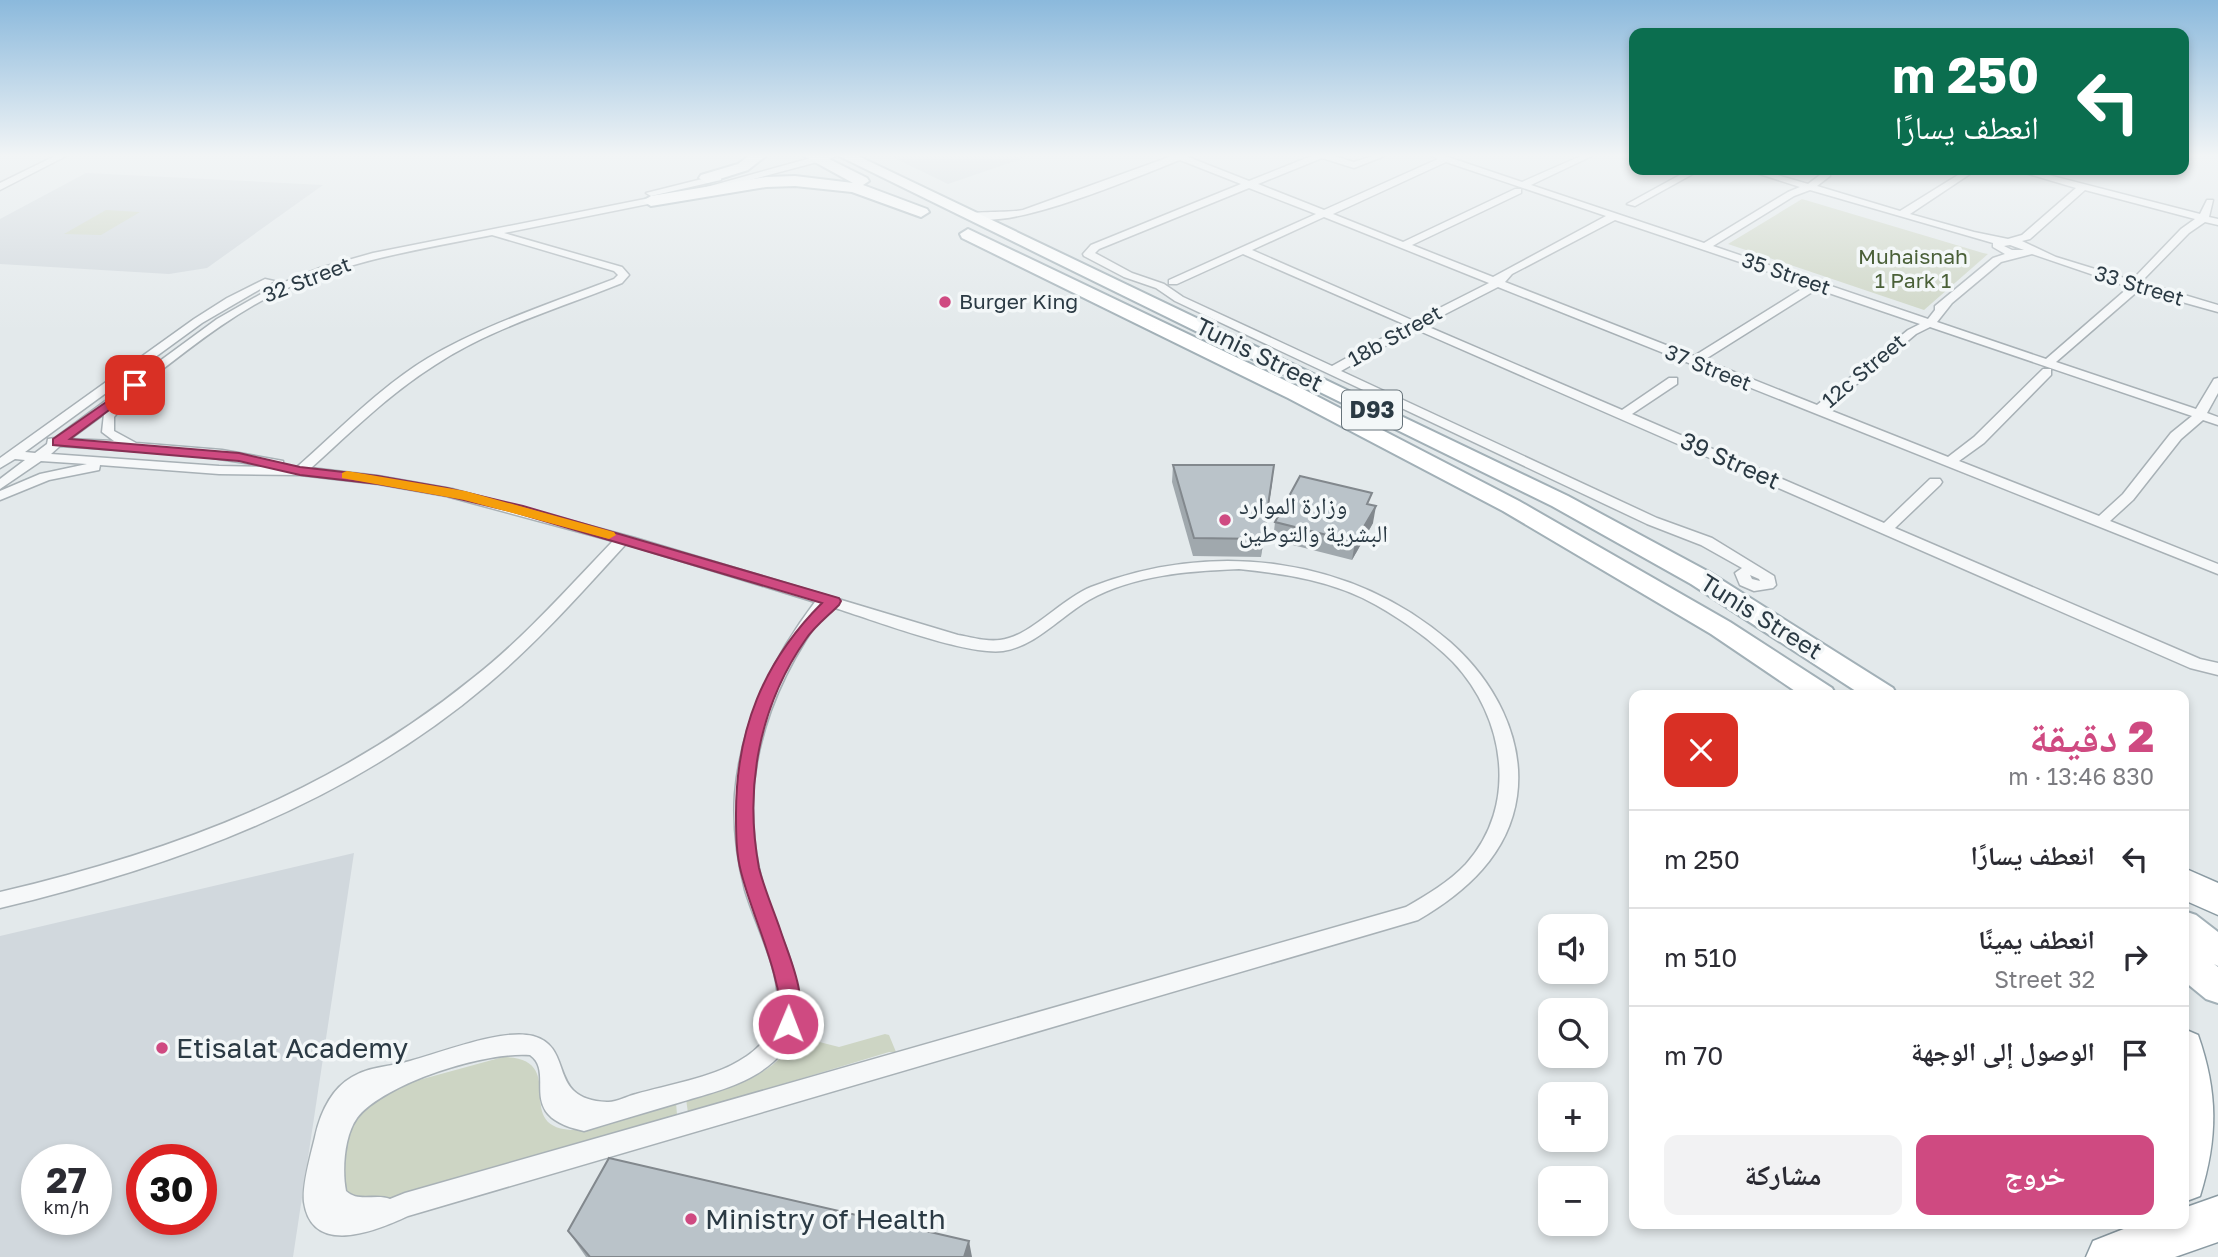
<!DOCTYPE html>
<html lang="ar">
<meta charset="utf-8">
<style>
body{margin:0;font-family:"Golos Text","Noto Naskh Arabic",sans-serif;background:#f2f2f3;color:#2b2b33;direction:rtl;height:100vh;display:flex;flex-direction:column;font-size:26px;white-space:nowrap}
*{box-sizing:border-box;margin:0}
p{font-size:23px;color:#7c7c81}
.icon{flex:none;width:38px;height:38px;fill:none;stroke:currentColor;stroke-width:2;stroke-linecap:round;stroke-linejoin:round}
.map{position:relative;flex:1;overflow:hidden;direction:ltr}
.sheet{position:absolute;left:1629px;top:690px;width:560px;height:539px;display:flex;flex-direction:column;background:#fff;border-radius:14px;box-shadow:0 4px 10px #0003;direction:rtl}
.sheet>*{flex:none}
.guide{position:absolute;left:1629px;top:28px;width:560px;height:147px;border-radius:14px;box-shadow:0 4px 10px #0003;direction:rtl;background:#0b6e4f;color:#fff;overflow:hidden}
.fabs{position:absolute;left:1538px;top:914px;display:grid;gap:14px}
.fabs a{display:grid;place-items:center;width:70px;height:70px;border-radius:14px;background:#fff;box-shadow:0 4px 10px #0003;font-size:35px}
.speed{position:absolute;left:21px;top:1144px;display:flex;gap:14px;font-size:35px;font-weight:700;text-align:center}
.speed>*{display:grid;place-content:center;width:91px;height:91px;border-radius:50%;background:#fff;box-shadow:0 4px 10px #0003;line-height:1}
.speed small{font-size:18px;font-weight:400}
.speed .limit{border:10px solid #d22;background:#fff;color:#111}
.pin{position:absolute;display:grid;place-items:center;width:60px;height:60px;color:#fff;margin:-30px;border-radius:14px;box-shadow:0 4px 10px #0006}
.me{position:absolute;width:77px;margin:-38px;rotate:1deg;stroke-linejoin:round;filter:drop-shadow(0 0 5px #0008)}
.turn{display:flex;align-items:center;gap:24px;height:147px;padding:0 35px;font-size:32px}
.turn .icon{width:91px;height:91px;stroke-width:2.5}
.turn b{display:block;font-size:49px;line-height:60px}
.round{display:grid;place-items:center;flex:none;width:74px;height:74px;border-radius:14px;background:#f2f2f3}
.headline{display:flex;align-items:center;justify-content:space-between;height:119px;padding:0 35px}
h1{font-size:42px;font-weight:800;line-height:52px;color:#cf4a81}
.action{display:flex;gap:14px;margin-top:auto;padding:14px 35px}
.action a{flex:1;height:80px;border-radius:14px;background:#cf4a81;color:#fff;font-size:28px;font-weight:800;line-height:80px;text-align:center}
.action a+a{background:#f2f2f3;color:#2b2b33}
ul{padding:0;list-style:none}
li{display:flex;align-items:center;gap:21px;height:98px;padding:0 35px;border-top:2px solid #e1e1e2}
li div{flex:1}
li b{display:block;font-size:26px}
li em{font-style:normal}
.map>svg:first-child{display:block}
</style>
<div class="map">
<svg width="2218" height="1257" viewBox="0 0 2218 1257">
<rect width="100%" height="100%" fill="#e3e9eb"/>
<g fill="#d1d8dd" fill-rule="evenodd">
<path d="M888,155H1033L948,184Z"/>
<path d="M86,173L323,185L207,268L169,274L0,264V219Z"/>
<path d="M354,853L293,1257H0V936ZM37,1160H96V1220H37ZM142,1160H201V1220H142Z"/>
</g>
<g fill="#cdd5c4">
<path d="M1802,199L1983,253L1988,254L1924,310L1728,244Z"/>
<path d="M106,210L140,212L101,235L64,234Z"/>
<path d="M885,1034L889,1035L896,1052H889L688,1113L686,1099C728,1086 775,1079 796,1036L839,1047Z"/>
<path d="M503,1057C575,1058 504,1133 581,1130L676,1102L677,1115L387,1199L372,1202L347,1196L340,1171L354,1116L386,1089Z"/>
</g>
<g fill="none" stroke-linecap="round" stroke-linejoin="round">
<defs>
<g id="street">
<path d="M57,155H68L0,190V183Z"/>
<path d="M1172,155H1189L1188,157L1249,181L1314,155H1331L1354,162L1375,155H1387L1354,168L1322,158L1258,184L1324,210L1438,159L1430,155H1442L1522,182L1583,155H1594L1531,185L1704,243L1788,192L1800,187L1747,170H1760L1808,184L1824,172H1830V176L1817,186L1900,211L1966,170H1976L1910,214L1974,232L2008,239L2022,235L2076,188L2015,170H2029L2200,214L2207,200H2213L2209,217L2218,219V225L2205,222L2189,233L2141,282L2218,305V312L2139,290L2056,362L2196,409L2214,379L2218,378V393L2207,413L2218,417V425L2203,420L2181,439L2133,500L2110,521L2218,564V574L1498,287L1424,325L1622,410L1669,378H1677V384L1632,414L1884,523L1930,479H1940L1942,482L1940,485L1895,528L2200,659L2218,663V675L2190,668L1415,329L1341,371L1657,518L1712,538L1774,576L1776,585L1773,588L1754,591L1740,585L1735,573L1742,568L1701,545L1647,524L1175,301L1156,288L1124,277L1084,256L1083,254L1091,245L1241,184L1180,160C1140,175 998,238 964,215C970,211 1010,213 1023,210L1172,156ZM1446,162L1606,216L1493,277L1412,245L1521,193V189H1515L1403,242L1333,214ZM1249,188L1316,214L1169,280V284H1177L1243,254L1406,325L1332,366L1183,297L1164,284L1132,273L1095,253L1099,249ZM1810,190L1993,243V247L2005,254L1993,258L1935,306V310L1928,319L1713,246L1794,196ZM2085,190L2195,219L2181,229L2134,278V281L2056,257L2022,241L2030,239ZM1324,217L1489,283L1414,321L1252,250ZM1615,220L1808,285L1694,356L1505,282L1512,274ZM2010,245L2024,250H2012L2004,246ZM2032,254L2129,287L2046,359L1937,322L1952,303L2001,262ZM1817,289L1920,324L1908,330L1817,405L1704,360ZM1930,327L2192,416L2171,433L2123,494L2099,516L1959,461L1984,443L2051,375V369H2043L1974,437L1948,457L1827,409L1916,334ZM1750,575L1759,579L1760,581L1752,579Z"/>
<path d="M818,156L821,157V161L708,191L703,188Z"/>
<path d="M1689,170H1700L1635,206L1627,204Z"/>
<path d="M718,175L721,176V180L651,196L646,193Z"/>
<path d="M665,195L668,196V200L504,233L622,267L629,275L622,283C560,308 491,328 435,365C389,394 351,432 311,468L378,476L452,489L635,538L958,635C971,637 986,642 1000,640C1030,637 1061,599 1091,587C1211,540 1351,556 1450,642C1493,680 1525,737 1517,796C1509,854 1466,892 1418,920L408,1216C376,1231 312,1257 304,1202C302,1185 311,1154 315,1137C320,1114 331,1089 352,1077C370,1066 390,1067 410,1061C441,1053 502,1028 533,1036C576,1048 545,1099 607,1102C615,1103 627,1096 636,1094C667,1085 711,1078 739,1061C812,1019 763,950 745,890C737,859 733,826 735,794C741,722 772,659 815,602L626,544C582,592 538,642 488,684C348,803 176,866 0,908V892C175,851 332,792 473,678C524,638 568,588 613,541L446,496L378,484L300,475L219,474L100,465L99,470L49,480L0,500V491L40,474L87,464L41,461L0,489V479L25,460L15,459L0,468V458L194,319L227,298L265,279L274,281L202,323L25,452L35,453L47,444L48,439L55,438L217,319L275,286L320,268L373,253ZM492,235L614,271L618,275L614,279C552,303 486,324 428,358C380,387 339,430 297,467H283V461L222,450L136,443L114,431V417L125,404L121,401C174,362 225,316 285,289C351,260 422,249 492,235ZM104,414L102,432L114,441L70,439ZM60,446L194,455L271,467L219,466L51,454ZM1239,569C1286,574 1334,581 1376,605C1404,621 1430,639 1453,662C1505,717 1519,805 1466,864C1449,882 1427,895 1406,907L405,1193L390,1199C376,1193 359,1203 346,1191C342,1171 344,1136 357,1118C384,1083 487,1051 530,1055C557,1074 513,1116 584,1131C616,1121 648,1112 681,1102C713,1092 747,1085 773,1062C828,1012 779,942 763,885C755,857 752,825 753,796C757,725 787,662 829,606C868,618 966,656 1003,651C1036,646 1061,616 1089,600C1134,575 1188,571 1239,569Z"/>
</g>
<path id="secondary" d="M819,155H838L823,162H813V156Z"/>
<g id="primary">
<path d="M750,155H767L748,170L707,183L699,178L701,175L738,164Z"/>
<path d="M802,155H821L867,178L869,181L863,185L927,209L929,212L921,217L852,192L795,186L766,187L651,206L643,201L651,196L766,177L795,176L853,183Z"/>
<path d="M837,155H856L1568,496L1709,572L1893,688L1897,695H1862L1691,584L1552,506Z"/>
<path d="M968,229L1303,389L1519,501L1730,622L1832,688L1836,695H1801L1711,634L1503,511L1288,398L962,238L960,234Z"/>
<path d="M2184,911L2196,915L2218,932V966L2214,964L2218,967V1003L2206,999L2184,981V945L2187,946L2184,944Z"/>
</g>
<g id="highway">
<path d="M2184,868L2218,883V915L2184,900Z"/>
<path d="M2184,1029L2198,1035C2218,1092 2218,1138 2200,1196L2184,1202Z"/>
<path d="M2218,1196V1242L2175,1257H2086L2093,1241L2139,1223H2184V1208Z"/>
</g>
</defs>
<use href="#street" stroke="#a8b1b6" stroke-width="3"/>
<use href="#secondary" stroke="#a8b1b6" stroke-width="3"/>
<use href="#primary" stroke="#a2b0b7" stroke-width="4"/>
<use href="#highway" stroke="#8a9aa2" stroke-width="3"/>
<use href="#street" fill="#f6f8f9" fill-rule="evenodd"/>
<use href="#secondary" fill="#fff" fill-rule="evenodd"/>
<use href="#primary" fill="#fff" fill-rule="evenodd"/>
<use href="#highway" fill="#fff" fill-rule="evenodd"/>
</g>
<g fill="#a0a8ad">
<path d="M1173,465L1272,483L1261,557L1193,556L1172,482Z"/>
<path d="M1370,504L1373,523L1352,560L1273,540L1275,522Z"/>
<path d="M568,1231L972,1257H586Z"/>
</g>
<g fill="#82888d">
<path d="M1274,465L1272,483L1261,557L1263,539Z"/>
<path d="M1376,506L1373,523L1352,560L1355,542Z"/>
<path d="M969,1241L972,1257H964Z"/>
</g>
<g fill="#bac3c9" stroke="#82888d" stroke-width="2">
<path d="M1173,465H1274L1263,539L1194,538Z"/>
<path d="M1300,476L1372,493L1367,504L1376,506L1355,542L1275,522Z"/>
<path d="M609,1158L969,1241L964,1257H590L568,1231Z"/>
</g>
<linearGradient id="sky" x2="0" y2="1"><stop stop-color="#8bb9dc"/><stop offset="0.47" stop-color="#f2f5f6"/><stop offset="1" stop-color="#f2f5f6" stop-opacity="0"/></linearGradient>
<rect width="2218" height="331" fill="url(#sky)"/>
<path fill="#cf4a81" stroke="#873054" stroke-width="2" d="M135,382L139,383V388L70,439L239,453L300,467L378,476L447,488L523,506L839,598L841,601L839,605C828,616 814,627 806,639C759,706 744,788 759,868C764,888 773,909 780,929C790,960 810,999 795,1031L788,1034L780,1031C776,1022 780,1015 780,1005C779,995 777,984 774,974C765,939 750,907 741,872C736,853 736,833 736,814C736,730 763,662 822,603L514,512L447,496L378,484L300,475L239,461L53,445V439Z"/>
<path fill="#f59e0b" d="M347,471L465,491L614,532L616,535L609,539L464,500L342,478V473Z"/>
<g fill="#cf4a81" stroke="#f3f7f8" stroke-width="2.5">
<circle cx="945" cy="302" r="7"/>
<circle cx="1225" cy="520" r="7"/>
<circle cx="162" cy="1048" r="7"/>
<circle cx="691" cy="1219" r="7"/>
</g>
<g text-anchor="middle" stroke-width="7" stroke-linejoin="round" paint-order="stroke">
<g font-size="21" fill="#4a6038" stroke="#f3f7f8">
<text x="1913" y="264">Muhaisnah<tspan x="1913" dy="24">1 Park 1</tspan></text>
</g>
<g font-size="21" fill="#2b3a44" stroke="#f3f7f8">
<text transform="translate(1786 274) rotate(19)" y="7">35 Street</text>
<text transform="translate(307 280) rotate(-21)" y="7">32 Street</text>
<text transform="translate(2139 286) rotate(17)" y="7">33 Street</text>
<text transform="translate(1395 336) rotate(-29)" y="7">18b Street</text>
<text transform="translate(1708 368) rotate(22)" y="7">37 Street</text>
<text transform="translate(1864 371) rotate(-40)" y="7">12c Street</text>
</g>
<g font-size="21" fill="#2b3a44" stroke="#f3f7f8" text-anchor="start">
<text x="959" y="309">Burger King</text>
</g>
<rect fill="#f3f7f8" stroke="#67737a" stroke-width="2" x="1342" y="390.5" width="60" height="39" rx="5"/>
<g font-size="23" font-weight="bold" fill="#2b3a44">
<text x="1372" y="418">D93</text>
</g>
<g font-size="24" fill="#2b3a44" stroke="#f3f7f8">
<text transform="translate(1259 355) rotate(26)" y="8">Tunis Street</text>
<text transform="translate(1730 461) rotate(24)" y="8">39 Street</text>
<text transform="translate(1761 617) rotate(32)" y="8">Tunis Street</text>
</g>
<g font-size="24" fill="#2b3a44" stroke="#f3f7f8" text-anchor="start">
<text x="1239" y="514">وزارة الموارد<tspan x="1239" dy="28">البشرية والتوطين</tspan></text>
</g>
<g font-size="28" fill="#2b3a44" stroke="#f3f7f8" text-anchor="start">
<text x="176" y="1058">Etisalat Academy</text>
<text x="705" y="1229">Ministry of Health</text>
</g>
</g>
</svg>
<div class="fabs">
<a><svg class="icon" aria-label="sound" viewBox="0 0 24 24"><path d="M4 9h4l5-4v14l-5-4H4zM17 9q2 3 0 6"/></svg></a>
<a><svg class="icon" aria-label="search" viewBox="0 0 24 24"><circle cx="10" cy="10" r="6"/><path d="M15 15l6 6"/></svg></a>
<a>+</a>
<a>−</a>
</div>
<div class="speed"><div>27<small>km/h</small></div><div class="limit">30</div></div>
<div class="pin" style="left:135px;top:385px;background:#d93025"><svg class="icon" aria-label="arrive" viewBox="0 0 24 24"><path d="M6 21V4h12l-3 4 3 4H6"/></svg></div>
<svg class="me" style="left:788px;top:1024px" viewBox="-20 -20 40 40"><circle r="17" fill="#cf4a81" stroke="#fff" stroke-width="3"/><path d="M0-11L8 9 0 5-8 9z" fill="#fff"/></svg>
<div class="guide">
<div class="turn"><svg class="icon" aria-label="left" viewBox="0 0 24 24"><path d="M17 20v-9H6M10 6l-5 5 5 5"/></svg><div><b>250 m</b>انعطف يسارًا</div></div>
</div>
<section class="sheet">
<div class="headline"><div><h1>2 دقيقة</h1><p>830 m · 13:46</p></div><a class="round" style="background:#d93025;color:#fff"><svg class="icon" aria-label="close" viewBox="0 0 24 24"><path d="M6 6l12 12M18 6L6 18"/></svg></a></div>
<ul>
<li><svg class="icon" aria-label="left" viewBox="0 0 24 24"><path d="M17 20v-9H6M10 6l-5 5 5 5"/></svg><div><b>انعطف يسارًا</b></div><em>250 m</em></li>
<li><svg class="icon" aria-label="right" viewBox="0 0 24 24"><path d="M7 20v-9h11M14 6l5 5-5 5"/></svg><div><b>انعطف يمينًا</b><p>32 Street</p></div><em>510 m</em></li>
<li><svg class="icon" aria-label="arrive" viewBox="0 0 24 24"><path d="M6 21V4h12l-3 4 3 4H6"/></svg><div><b>الوصول إلى الوجهة</b></div><em>70 m</em></li>
</ul>
<div class="action"><a>خروج</a><a>مشاركة</a></div>
</section>
</div>
